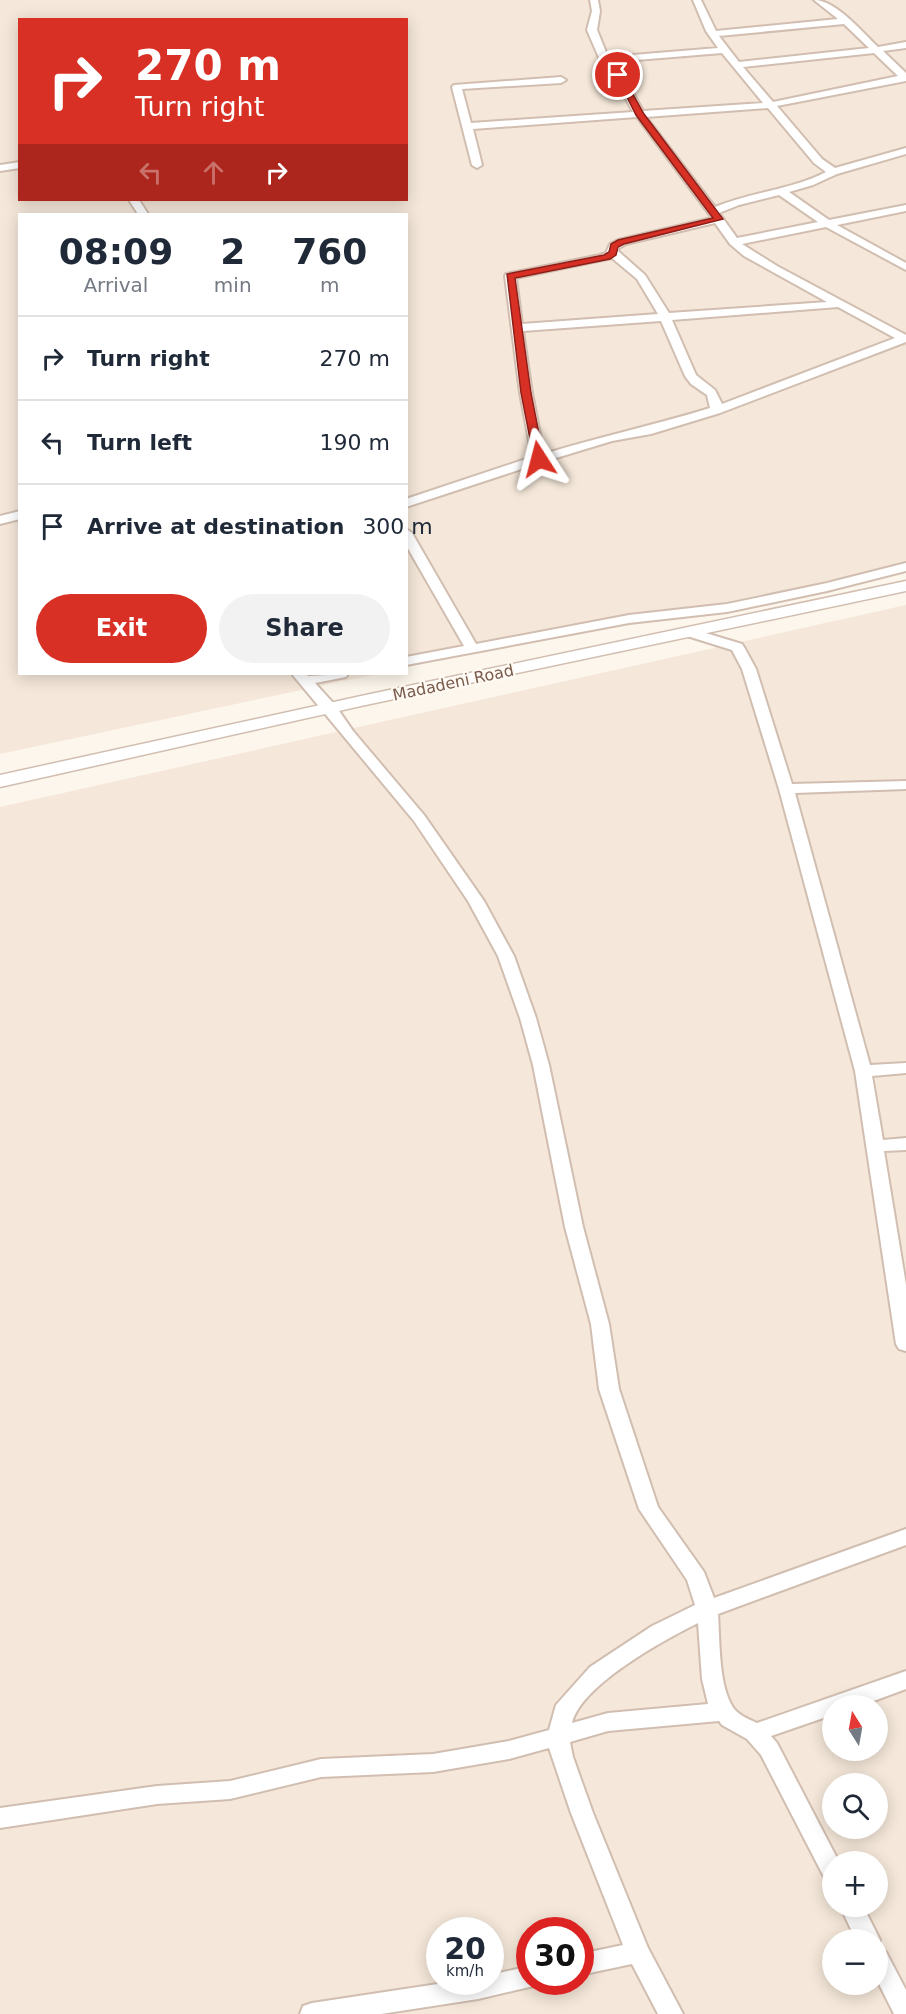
<!DOCTYPE html>
<meta charset="utf-8">
<style>
body{margin:0;font-family:"DejaVu Sans",sans-serif;background:#f2f2f3;color:#1f2937;height:100vh;display:flex;flex-direction:column;font-size:22px;white-space:nowrap}
*{box-sizing:border-box;margin:0}
p{font-size:20px;color:#747a83}
.icon{flex:none;width:33px;height:33px;fill:none;stroke:currentColor;stroke-width:2;stroke-linecap:round;stroke-linejoin:round}
.map{position:relative;flex:1;overflow:hidden}
.side{position:absolute;left:18px;top:213px;width:390px;height:462px;display:flex;flex-direction:column;background:#fff;border-radius:0px;box-shadow:0 3px 15px #0003}
.side>*{flex:none}
.guide{position:absolute;left:18px;top:18px;width:390px;height:183px;border-radius:0px;box-shadow:0 3px 15px #0003;background:#d93025;color:#fff;overflow:hidden}
.needle{width:39px;rotate:349deg}
.fabs{position:absolute;left:822px;top:1695px;display:grid;gap:12px}
.fabs a{display:grid;place-items:center;width:66px;height:66px;border-radius:50%;background:#fff;box-shadow:0 3px 15px #0003;font-size:30px}
.speed{position:absolute;left:426px;top:1917px;display:flex;gap:12px;font-size:30px;font-weight:700;text-align:center}
.speed>*{display:grid;place-content:center;width:78px;height:78px;border-radius:50%;background:#fff;box-shadow:0 3px 15px #0003;line-height:1}
.speed small{font-size:15px;font-weight:400}
.speed .limit{border:9px solid #d22;background:#fff;color:#111}
.pin{position:absolute;display:grid;place-items:center;width:51px;height:51px;color:#fff;margin:-26px;border:3px solid #fff;border-radius:50%;box-shadow:0 2px 6px #0007}
.me{position:absolute;width:66px;margin:-33px;rotate:351deg;stroke-linejoin:round;filter:drop-shadow(0 0 4px #0008)}
.turn{display:flex;align-items:center;gap:21px;height:126px;padding:0 18px;font-size:27px}
.turn .icon{width:78px;height:78px;stroke-width:2.5}
.turn b{display:block;font-size:42px;line-height:51px}
.lanes{display:flex;align-items:center;height:57px;padding:0 18px;background:#0003;justify-content:center;gap:30px;direction:ltr}
.lanes .off{opacity:.35}
.eta{display:flex;justify-content:space-evenly;align-items:center;height:102px;text-align:center}
.eta b{font-size:36px;font-weight:700;line-height:42px}
.button{display:flex;gap:12px;margin-top:auto;padding:12px 18px}
.button a{flex:1;height:69px;border-radius:36px;background:#d93025;color:#fff;font-size:24px;font-weight:700;line-height:69px;text-align:center}
.button a+a{background:#f2f2f3;color:#1f2937}
ul{padding:0;list-style:none}
li{display:flex;align-items:center;gap:18px;height:84px;padding:0 18px;border-top:2px solid #e0e1e3}
li div{flex:1}
li b{display:block;font-size:22px}
li em{font-style:normal}
.map>svg:first-child{display:block}
</style>
<div class="map">
<svg width="906" height="2014" viewBox="0 0 906 2014">
<rect width="100%" height="100%" fill="#fdf6ec"/>
<g fill="#f5e8da" fill-rule="evenodd">
<path d="M0,0H906V565L407,667L406,214H20V674H377L0,754ZM20,20H406V200H20Z"/>
<path d="M906,605V2014H0V807ZM832,1706H878V1750H832ZM832,1784H878V1828H832ZM832,1862H878V1906H832ZM440,1930H490V1982H440ZM530,1930H580V1982H530ZM832,1940H878V1984H832Z"/>
</g>
<g fill="none" stroke-linecap="round" stroke-linejoin="round">
<defs>
<g id="minor">
<path d="M590,0H598L600,11L597,30L608,57L718,48L706,31L693,0H701L716,31L838,19L814,0C836,0 862,32 878,47L906,42V48L883,51L906,73V81L777,106L822,159L835,168L906,148V154L837,174L813,185L789,192L829,220L906,205V211L837,225L906,263V270L826,227L742,244L777,266L906,335V342L720,413L651,434L612,441L543,462L406,507V499L532,457L520,393L505,276L506,274L600,255L606,253L610,244L618,240L712,218L637,117L473,129L482,165L477,168L472,165L452,87L454,85L561,77L566,80L561,83L462,89L471,123L633,112L614,76L600,60L587,30L592,11ZM844,24L869,48L739,62L719,36ZM722,53L763,103L643,111L623,75L612,62ZM874,53L898,76L773,102L743,67ZM768,108L814,163L826,172C791,190 751,192 715,207L646,117ZM779,195L818,222L737,238L719,213L739,205ZM715,223L730,244L744,256L827,302L669,313L645,275L618,251L619,248L626,244ZM612,258L637,279L658,314L522,324L516,278ZM838,307L895,338L722,404L715,390L696,375L672,320ZM661,321L685,376L691,384L707,395L710,408C655,425 599,437 544,454L532,393L523,331Z"/>
<path d="M20,162V168L0,171V165Z"/>
<path d="M129,200H139L148,214H138Z"/>
<path d="M20,511V519L0,524V516Z"/>
<path d="M406,529L412,533L476,644L629,615L727,604L827,583L906,563V571L827,591L727,612L629,623L406,665V657L464,646L406,545Z"/>
<path d="M689,628L742,644L744,647L756,669L792,784L906,781V789L795,793L870,1065L906,1063V1073L872,1076L883,1140L906,1138V1150L884,1151L906,1285V1351L899,1349L896,1344L855,1071L779,789L742,669L732,650L684,635L682,632L684,629Z"/>
<path d="M292,674H306L308,676L348,674L346,677L315,683L335,705L353,731L424,815L484,901L514,956L536,1018L549,1065L583,1227L609,1324L619,1389L658,1507L704,1572L714,1598L906,1529V1545L718,1614C720,1640 718,1691 736,1711C741,1716 750,1720 757,1723L906,1671V1689L860,1706H832V1715L771,1736L777,1743L839,1862H832V1880L824,1877L761,1755L747,1739L722,1725L719,1721L608,1731L570,1742L573,1757L593,1813L648,1948L683,2014H658L632,1964L580,1975V1954L623,1945L571,1813L549,1748L509,1759L433,1772L321,1777L230,1799L157,1804L0,1828V1808L157,1786L230,1781L321,1759L433,1754L509,1741L549,1730L556,1705L590,1667L652,1626L695,1605L687,1580L639,1509L599,1389L591,1324L565,1227L533,1065L520,1018L498,956L468,901L414,821ZM698,1623L702,1679L708,1704L608,1713L572,1723C581,1685 664,1640 698,1623Z"/>
<path d="M840,1906H863L880,1940L878,1945V1940H856Z"/>
<path d="M878,1948L886,1952L906,1990V2014H894L878,1982Z"/>
<path d="M530,1966V1982H540L538,1985L478,1999L381,2014H300L303,2006L312,2003L451,1982H490V1975Z"/>
</g>
<path id="tertiary" d="M906,581V591L361,706L0,787V775L361,696Z"/>
</defs>
<use href="#minor" stroke="#d1beb0" stroke-width="4"/>
<use href="#tertiary" stroke="#d1beb0" stroke-width="3"/>
<use href="#minor" fill="#fff" fill-rule="evenodd"/>
<use href="#tertiary" fill="#fff" fill-rule="evenodd"/>
</g>
<path fill="#d93025" stroke="#8d1f18" stroke-width="1.5" d="M615,73H621L644,114L723,219L624,244L618,247L616,255L610,259L515,278L531,393L544,459L539,462L534,459L521,393L507,274L604,255L609,252L611,244L618,240L713,218L636,115Z"/>
<g text-anchor="middle" stroke-width="4.5" stroke-linejoin="round" paint-order="stroke">
<g font-size="16" fill="#7a5c4d" stroke="#fffaf3">
<text transform="translate(453 682) rotate(-12)" y="6">Madadeni Road</text>
</g>
</g>
</svg>
<div class="fabs">
<a><svg class="needle" viewBox="-14 -14 28 28"><path d="M0-13l5 13h-10z" fill="#e53935"/><path d="M0 13l5-13h-10z" fill="#747a83"/></svg></a>
<a><svg class="icon" aria-label="search" viewBox="0 0 24 24"><circle cx="10" cy="10" r="6"/><path d="M15 15l6 6"/></svg></a>
<a>+</a>
<a>−</a>
</div>
<div class="speed"><div>20<small>km/h</small></div><div class="limit">30</div></div>
<div class="pin" style="left:618px;top:75px;background:#d93025"><svg class="icon" aria-label="arrive" viewBox="0 0 24 24"><path d="M6 21V4h12l-3 4 3 4H6"/></svg></div>
<svg class="me" style="left:539px;top:459px" viewBox="-20 -20 40 40"><path d="M0-17L14 15 0 8-14 15z" fill="#d93025" stroke="#fff" stroke-width="4"/></svg>
<div class="guide">
<div class="turn"><svg class="icon" aria-label="right" viewBox="0 0 24 24"><path d="M7 20v-9h11M14 6l5 5-5 5"/></svg><div><b>270 m</b>Turn right</div></div>
<div class="lanes"><svg class="icon off" aria-label="left" viewBox="0 0 24 24"><path d="M17 20v-9H6M10 6l-5 5 5 5"/></svg><svg class="icon off" aria-label="ahead" viewBox="0 0 24 24"><path d="M12 20V5M6 11l6-6 6 6"/></svg><svg class="icon" aria-label="right" viewBox="0 0 24 24"><path d="M7 20v-9h11M14 6l5 5-5 5"/></svg></div>
</div>
<section class="side">
<div class="eta">
<div><b>08:09</b><p>Arrival</p></div>
<div><b>2</b><p>min</p></div>
<div><b>760</b><p>m</p></div>
</div>
<ul>
<li><svg class="icon" aria-label="right" viewBox="0 0 24 24"><path d="M7 20v-9h11M14 6l5 5-5 5"/></svg><div><b>Turn right</b></div><em>270 m</em></li>
<li><svg class="icon" aria-label="left" viewBox="0 0 24 24"><path d="M17 20v-9H6M10 6l-5 5 5 5"/></svg><div><b>Turn left</b></div><em>190 m</em></li>
<li><svg class="icon" aria-label="arrive" viewBox="0 0 24 24"><path d="M6 21V4h12l-3 4 3 4H6"/></svg><div><b>Arrive at destination</b></div><em>300 m</em></li>
</ul>
<div class="button"><a>Exit</a><a>Share</a></div>
</section>
</div>
